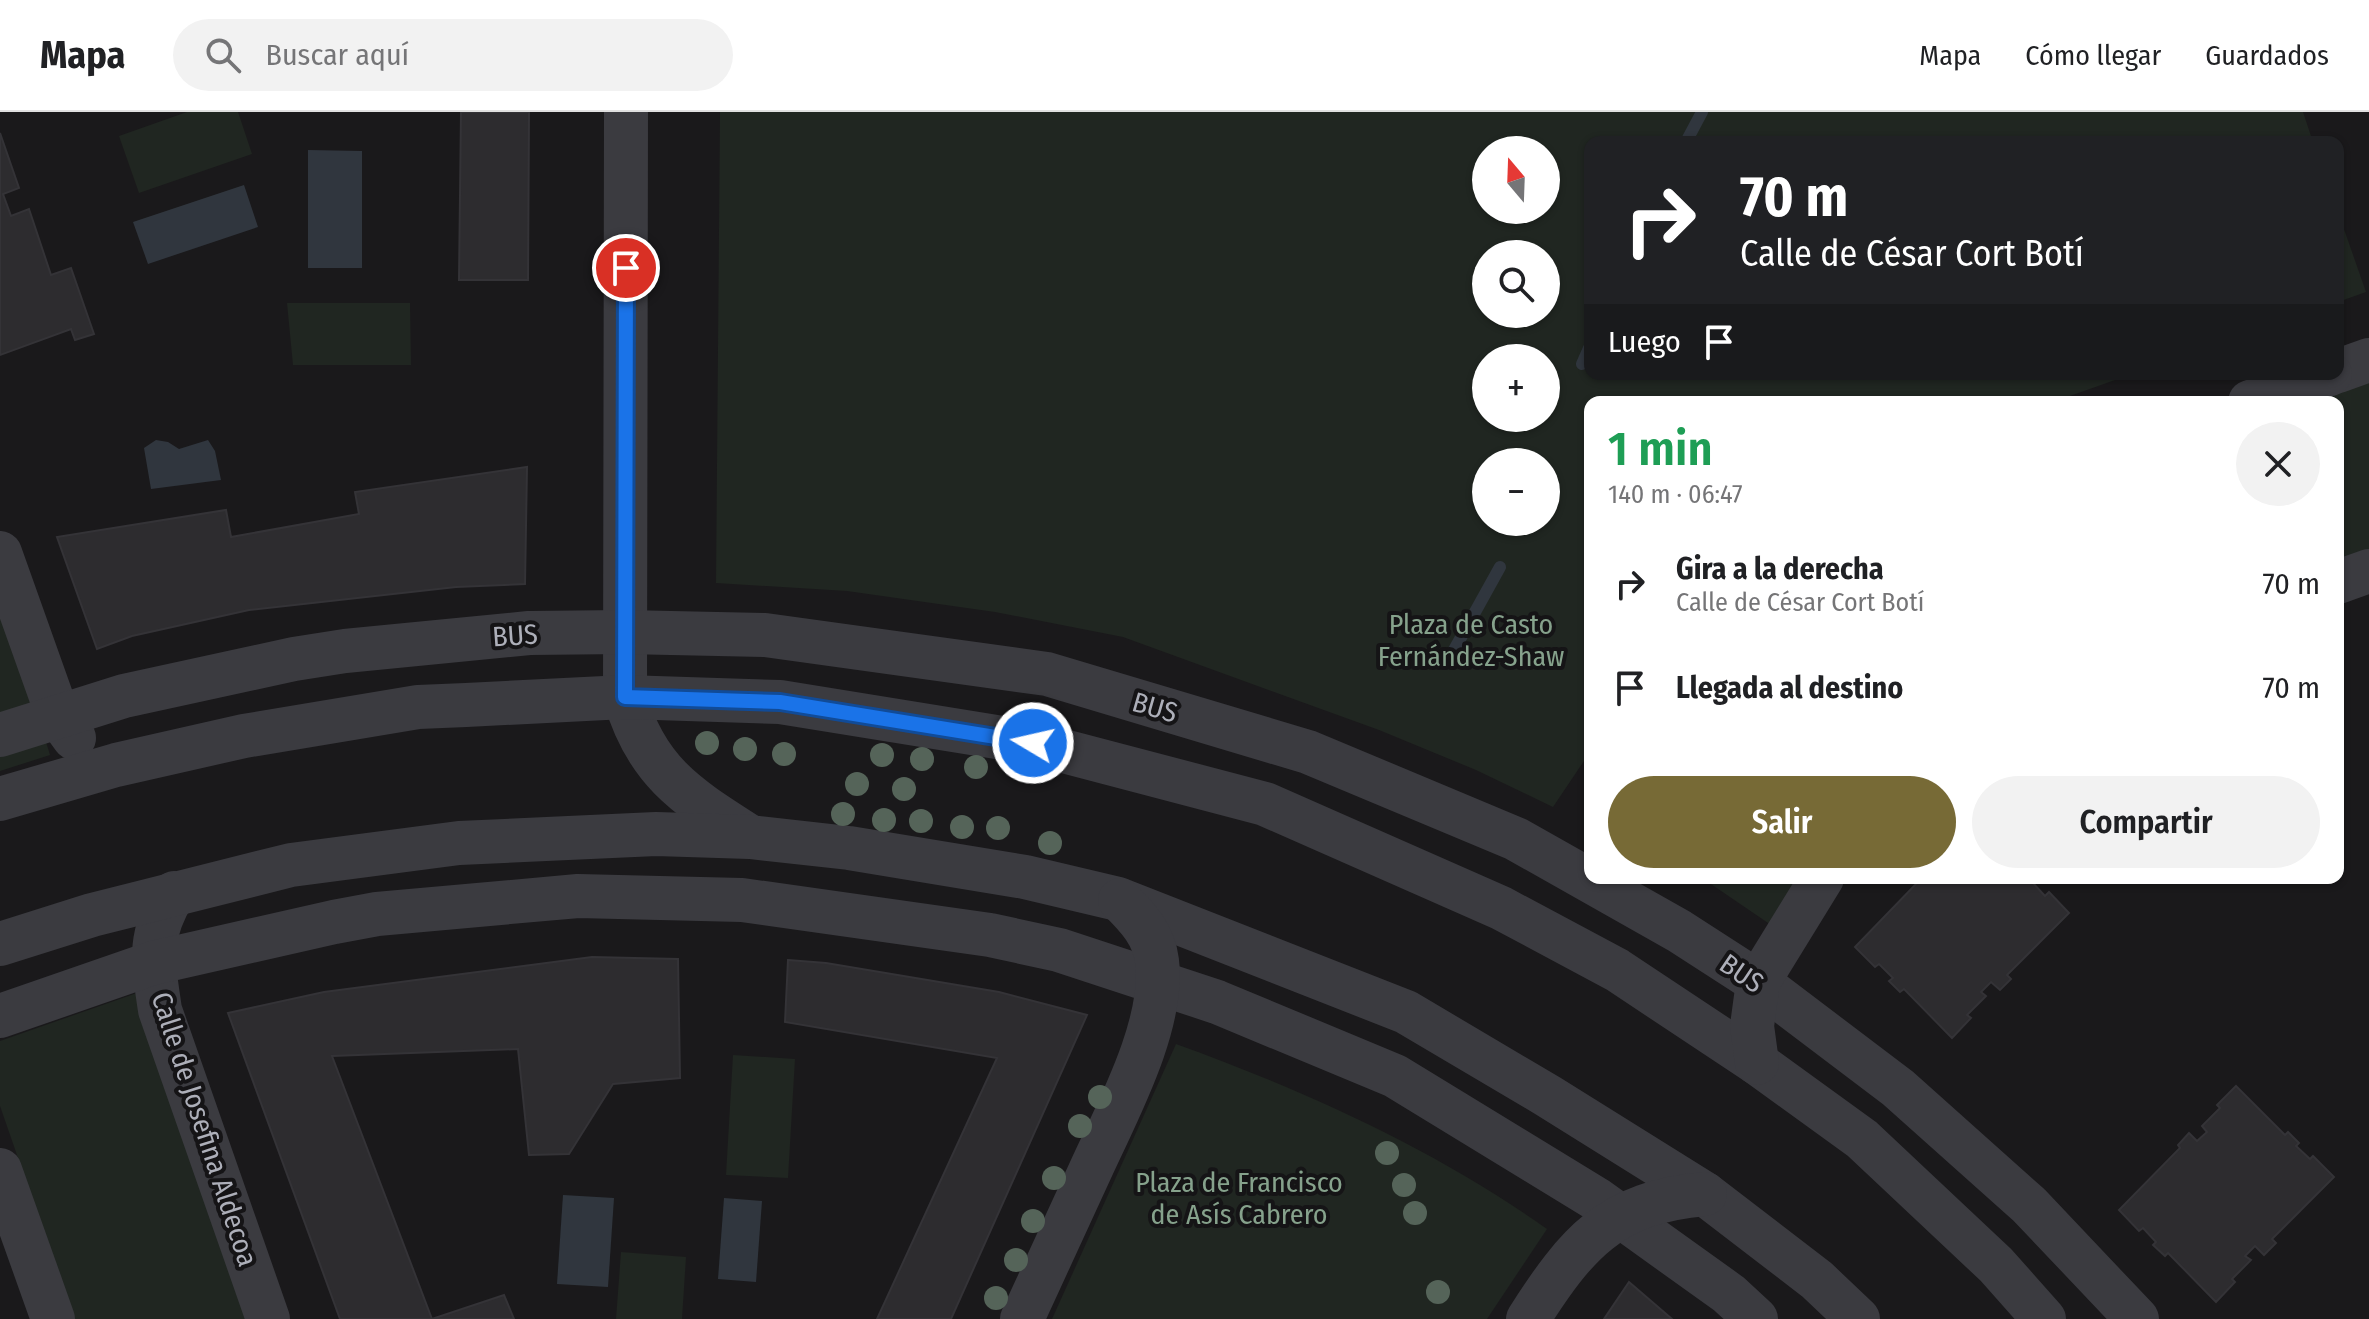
<!DOCTYPE html>
<html lang="es">
<meta charset="utf-8">
<style>
body{margin:0;font-family:"Fira Sans Condensed",sans-serif;background:#f2f2f2;color:#202124;height:100vh;display:flex;flex-direction:column;font-size:30px;white-space:nowrap}
*{box-sizing:border-box;margin:0}
p{font-size:26px;color:#757577}
.icon{flex:none;width:44px;height:44px;fill:none;stroke:currentColor;stroke-width:2;stroke-linecap:round;stroke-linejoin:round}
.map{position:relative;flex:1;overflow:hidden}
.panel{position:absolute;left:1584px;top:284px;width:760px;height:488px;display:flex;flex-direction:column;background:#fff;border-radius:16px;box-shadow:0 2px 6px #0004}
.panel>*{flex:none}
.guide{position:absolute;left:1584px;top:24px;width:760px;height:244px;border-radius:16px;box-shadow:0 2px 6px #0004;background:#202124;color:#fff;overflow:hidden}
.needle{width:52px;rotate:341deg}
.fabs{position:absolute;left:1472px;top:24px;display:grid;gap:16px}
.fabs a{display:grid;place-items:center;width:88px;height:88px;border-radius:50%;background:#fff;box-shadow:0 2px 6px #0004;font-size:40px}
.pin{position:absolute;display:grid;place-items:center;width:68px;height:68px;color:#fff;margin:-34px;border:4px solid #fff;border-radius:50%;box-shadow:0 2px 8px #0007}
.me{position:absolute;width:88px;margin:-44px;rotate:279deg;stroke-linejoin:round;filter:drop-shadow(0 0 6px #0008)}
.turn{display:flex;align-items:center;gap:28px;height:168px;padding:0 24px;font-size:36px}
.turn .icon{width:104px;height:104px;stroke-width:2.5}
.turn b{display:block;font-size:56px;line-height:68px}
.then{display:flex;align-items:center;height:76px;padding:0 24px;background:#0003;gap:16px;font-size:30px}
.round{display:grid;place-items:center;flex:none;width:84px;height:84px;border-radius:42px;background:#f2f2f2}
.headline{display:flex;align-items:center;justify-content:space-between;height:136px;padding:0 24px}
h1{font-size:48px;font-weight:600;line-height:60px;color:#1e9e55}
.action{display:flex;gap:16px;margin-top:auto;padding:16px 24px}
.action a{flex:1;height:92px;border-radius:48px;background:#776a36;color:#fff;font-size:32px;font-weight:600;line-height:92px;text-align:center}
.action a+a{background:#f2f2f2;color:#202124}
ul{padding:0;list-style:none}
li{display:flex;align-items:center;gap:24px;height:104px;padding:0 24px}
li div{flex:1}
li b{display:block;font-size:30px}
li em{font-style:normal}
header{display:flex;align-items:center;gap:48px;box-sizing:border-box;height:112px;padding:0 40px;background:#fff;border-bottom:2px solid #e0e0e0}
header strong{font-size:38px}
nav{display:flex;gap:44px;margin-inline-start:auto;font-size:28px}
.search{width:560px;height:72px;background:#f2f2f2;display:flex;align-items:center;gap:20px;box-sizing:border-box;padding:0 28px;border-radius:44px;color:#757577;font-size:30px}
.map>svg:first-child{display:block}
</style>
<header>
<strong>Mapa</strong>
<div class="search"><svg class="icon" aria-label="search" viewBox="0 0 24 24"><circle cx="10" cy="10" r="6"/><path d="M15 15l6 6"/></svg>Buscar aquí</div>
<nav><a>Mapa</a><a>Cómo llegar</a><a>Guardados</a></nav>
</header>
<div class="map">
<svg width="2369" height="1207" viewBox="0 0 2369 1207">
<rect width="100%" height="100%" fill="#1a191b"/>
<g fill="#202621" fill-rule="evenodd">
<path d="M187,0H238L252,42L139,81L119,24Z"/>
<path d="M720,0H2303L2313,30H1590V262H2132L2053,290H1590V640L1553,695L1476,658L1379,618L1123,525L995,500L847,479L716,471ZM1546,38V98H1486V38ZM1486,142H1546V202H1486ZM1486,246H1546V306H1486ZM1486,350H1546V410H1486Z"/>
<path d="M2338,100L2366,180L2338,190Z"/>
<path d="M287,191H410L411,253H293Z"/>
<path d="M2369,261V444L2338,454V290H2285Z"/>
<path d="M0,499L33,594L0,605Z"/>
<path d="M43,620L50,643L0,659V634Z"/>
<path d="M1702,766H1807L1774,815Z"/>
<path d="M137,881L251,1207H74L0,994V929Z"/>
<path d="M1176,932C1306,979 1434,1037 1547,1117L1487,1207H1052Z"/>
<path d="M733,943L795,947L788,1066L726,1063Z"/>
<path d="M621,1140L686,1145L682,1207H616Z"/>
</g>
<g fill="#30363e">
<path d="M308,38L362,39V156H308Z"/>
<path d="M244,73L258,115L148,152L133,110Z"/>
<path d="M156,328L168,330L179,337L208,328L215,339L221,368L151,377L144,336Z"/>
<path d="M563,1083L614,1086L608,1175L557,1172Z"/>
<path d="M724,1086L762,1089L756,1170L718,1167Z"/>
</g>
<g fill="none" stroke-linecap="round" stroke-linejoin="round">
<g stroke="#30363e" stroke-width="12">
<path d="M1686,30L1702,0"/>
<path d="M1582,252L1590,234"/>
<path d="M1454,538L1500,455"/>
</g>
</g>
<g fill="#2d2c2f" stroke="#343337" stroke-width="2">
<path d="M461,0H529L528,168H459Z"/>
<path d="M0,21L19,76L3,82L11,104L29,97L51,163L71,156L94,222L75,228L71,217L0,243Z"/>
<path d="M527,355L525,472L456,475L249,498L132,524L97,537L57,425L226,398L231,425L359,402L355,380Z"/>
<path d="M1917,766H2035L2032,770L2045,784L2049,780L2069,801L2007,863L2011,867L2000,878L1991,870L1981,880L1986,884L1967,903L1971,906L1952,926L1904,877L1900,880L1889,869L1893,866L1879,852L1875,855L1855,835L1916,772L1913,769Z"/>
<path d="M592,845L678,847L680,966L613,972L569,1042L529,1043L518,937L332,944L432,1207L504,1183L514,1207H340L228,901L324,880Z"/>
<path d="M788,848L826,851L999,880L1087,903L951,1207H877L997,946L785,910Z"/>
<path d="M2236,974L2285,1023L2288,1020L2299,1031L2296,1034L2310,1047L2313,1044L2334,1065L2272,1127L2276,1131L2264,1143L2255,1134L2245,1144L2251,1148L2232,1167L2235,1170L2216,1190L2168,1141L2165,1144L2153,1133L2156,1130L2143,1116L2139,1119L2119,1098L2180,1036L2178,1033L2189,1021L2197,1029L2207,1020L2202,1014L2220,996L2217,993Z"/>
<path d="M1629,1170L1672,1207H1604Z"/>
</g>
<g fill="none" stroke-linecap="round" stroke-linejoin="round">
<g stroke="#3b3b40" stroke-width="44">
<path d="M626,0L625,585C646,660 688,685 749,724"/>
<path d="M2338,259L2369,248"/>
<path d="M2250,290L2330,262"/>
<path d="M0,441L58,604L74,626"/>
<path d="M2338,470L2369,459"/>
<path d="M0,623L124,584L294,547L345,539L529,521L625,520L765,523L1047,562L1308,640L1516,727L1679,819L1758,870L1898,976L2029,1093L2137,1207"/>
<path d="M0,687L116,653L244,624L418,595L466,593L625,585L780,590L1033,631L1265,692L1501,796L1617,858L1757,951L1862,1027L1996,1153L2044,1207"/>
<path d="M174,781C147,826 153,849 160,898L268,1207"/>
<path d="M0,832L92,803L291,753L459,731L656,722L750,725L849,736L1025,765L1118,787L1406,900L1548,984L1705,1082L1817,1168L1858,1207"/>
<path d="M0,904L153,851L334,810L377,802L578,784L742,788L990,823L1059,838L1217,890L1395,964L1598,1088L1729,1182L1756,1207"/>
<path d="M1757,951L1752,914L1758,870L1822,766"/>
<path d="M0,1058L53,1207"/>
<path d="M1022,1207C1045,1157 1068,1107 1091,1057C1117,1000 1165,912 1157,849C1154,823 1138,806 1120,788"/>
<path d="M1528,1207C1576,1132 1610,1090 1705,1082"/>
</g>
</g>
<g fill="#556459">
<circle cx="707" cy="631" r="12"/>
<circle cx="745" cy="637" r="12"/>
<circle cx="784" cy="642" r="12"/>
<circle cx="882" cy="643" r="12"/>
<circle cx="922" cy="647" r="12"/>
<circle cx="976" cy="655" r="12"/>
<circle cx="857" cy="672" r="12"/>
<circle cx="904" cy="677" r="12"/>
<circle cx="843" cy="702" r="12"/>
<circle cx="884" cy="708" r="12"/>
<circle cx="921" cy="709" r="12"/>
<circle cx="962" cy="715" r="12"/>
<circle cx="998" cy="716" r="12"/>
<circle cx="1050" cy="731" r="12"/>
<circle cx="1100" cy="985" r="12"/>
<circle cx="1080" cy="1014" r="12"/>
<circle cx="1387" cy="1041" r="12"/>
<circle cx="1054" cy="1066" r="12"/>
<circle cx="1404" cy="1073" r="12"/>
<circle cx="1415" cy="1101" r="12"/>
<circle cx="1033" cy="1109" r="12"/>
<circle cx="1016" cy="1148" r="12"/>
<circle cx="1438" cy="1180" r="12"/>
<circle cx="996" cy="1186" r="12"/>
</g>
<g fill="none" stroke-linecap="round" stroke-linejoin="round">
<defs>
<path id="route" d="M626,156L625,585L780,590L1033,631"/>
</defs>
<use href="#route" stroke="#114b97" stroke-width="20"/>
<use href="#route" stroke="#1a73e8" stroke-width="14"/>
</g>
<g text-anchor="middle" stroke-width="8" stroke-linejoin="round" paint-order="stroke">
<g font-size="28" fill="#86a28c" stroke="#151416">
<text x="1471" y="522">Plaza de Casto<tspan x="1471" dy="32">Fernández-Shaw</tspan></text>
<text x="1239" y="1080">Plaza de Francisco<tspan x="1239" dy="32">de Asís Cabrero</tspan></text>
</g>
<g font-size="28" fill="#adafb9" stroke="#151416">
<text transform="translate(515 523) rotate(-4)" y="10">BUS</text>
<text transform="translate(1155 595) rotate(16)" y="10">BUS</text>
<text transform="translate(1742 861) rotate(34)" y="10">BUS</text>
<text transform="translate(205 1017) rotate(72)" y="10">Calle de Josefina Aldecoa</text>
</g>
</g>
</svg>
<div class="fabs">
<a><svg class="needle" viewBox="-14 -14 28 28"><path d="M0-13l5 13h-10z" fill="#e53935"/><path d="M0 13l5-13h-10z" fill="#757577"/></svg></a>
<a><svg class="icon" aria-label="search" viewBox="0 0 24 24"><circle cx="10" cy="10" r="6"/><path d="M15 15l6 6"/></svg></a>
<a>+</a>
<a>−</a>
</div>
<div class="pin" style="left:626px;top:156px;background:#d93025"><svg class="icon" aria-label="arrive" viewBox="0 0 24 24"><path d="M6 21V4h12l-3 4 3 4H6"/></svg></div>
<svg class="me" style="left:1033px;top:631px" viewBox="-20 -20 40 40"><circle r="17" fill="#1a73e8" stroke="#fff" stroke-width="3"/><path d="M0-11L8 9 0 5-8 9z" fill="#fff"/></svg>
<div class="guide">
<div class="turn"><svg class="icon" aria-label="right" viewBox="0 0 24 24"><path d="M7 20v-9h11M14 6l5 5-5 5"/></svg><div><b>70 m</b>Calle de César Cort Botí</div></div>
<div class="then">Luego<svg class="icon" aria-label="arrive" viewBox="0 0 24 24"><path d="M6 21V4h12l-3 4 3 4H6"/></svg></div>
</div>
<section class="panel">
<div class="headline"><div><h1>1 min</h1><p>140 m · 06:47</p></div><a class="round"><svg class="icon" aria-label="close" viewBox="0 0 24 24"><path d="M6 6l12 12M18 6L6 18"/></svg></a></div>
<ul>
<li><svg class="icon" aria-label="right" viewBox="0 0 24 24"><path d="M7 20v-9h11M14 6l5 5-5 5"/></svg><div><b>Gira a la derecha</b><p>Calle de César Cort Botí</p></div><em>70 m</em></li>
<li><svg class="icon" aria-label="arrive" viewBox="0 0 24 24"><path d="M6 21V4h12l-3 4 3 4H6"/></svg><div><b>Llegada al destino</b></div><em>70 m</em></li>
</ul>
<div class="action"><a>Salir</a><a>Compartir</a></div>
</section>
</div>
